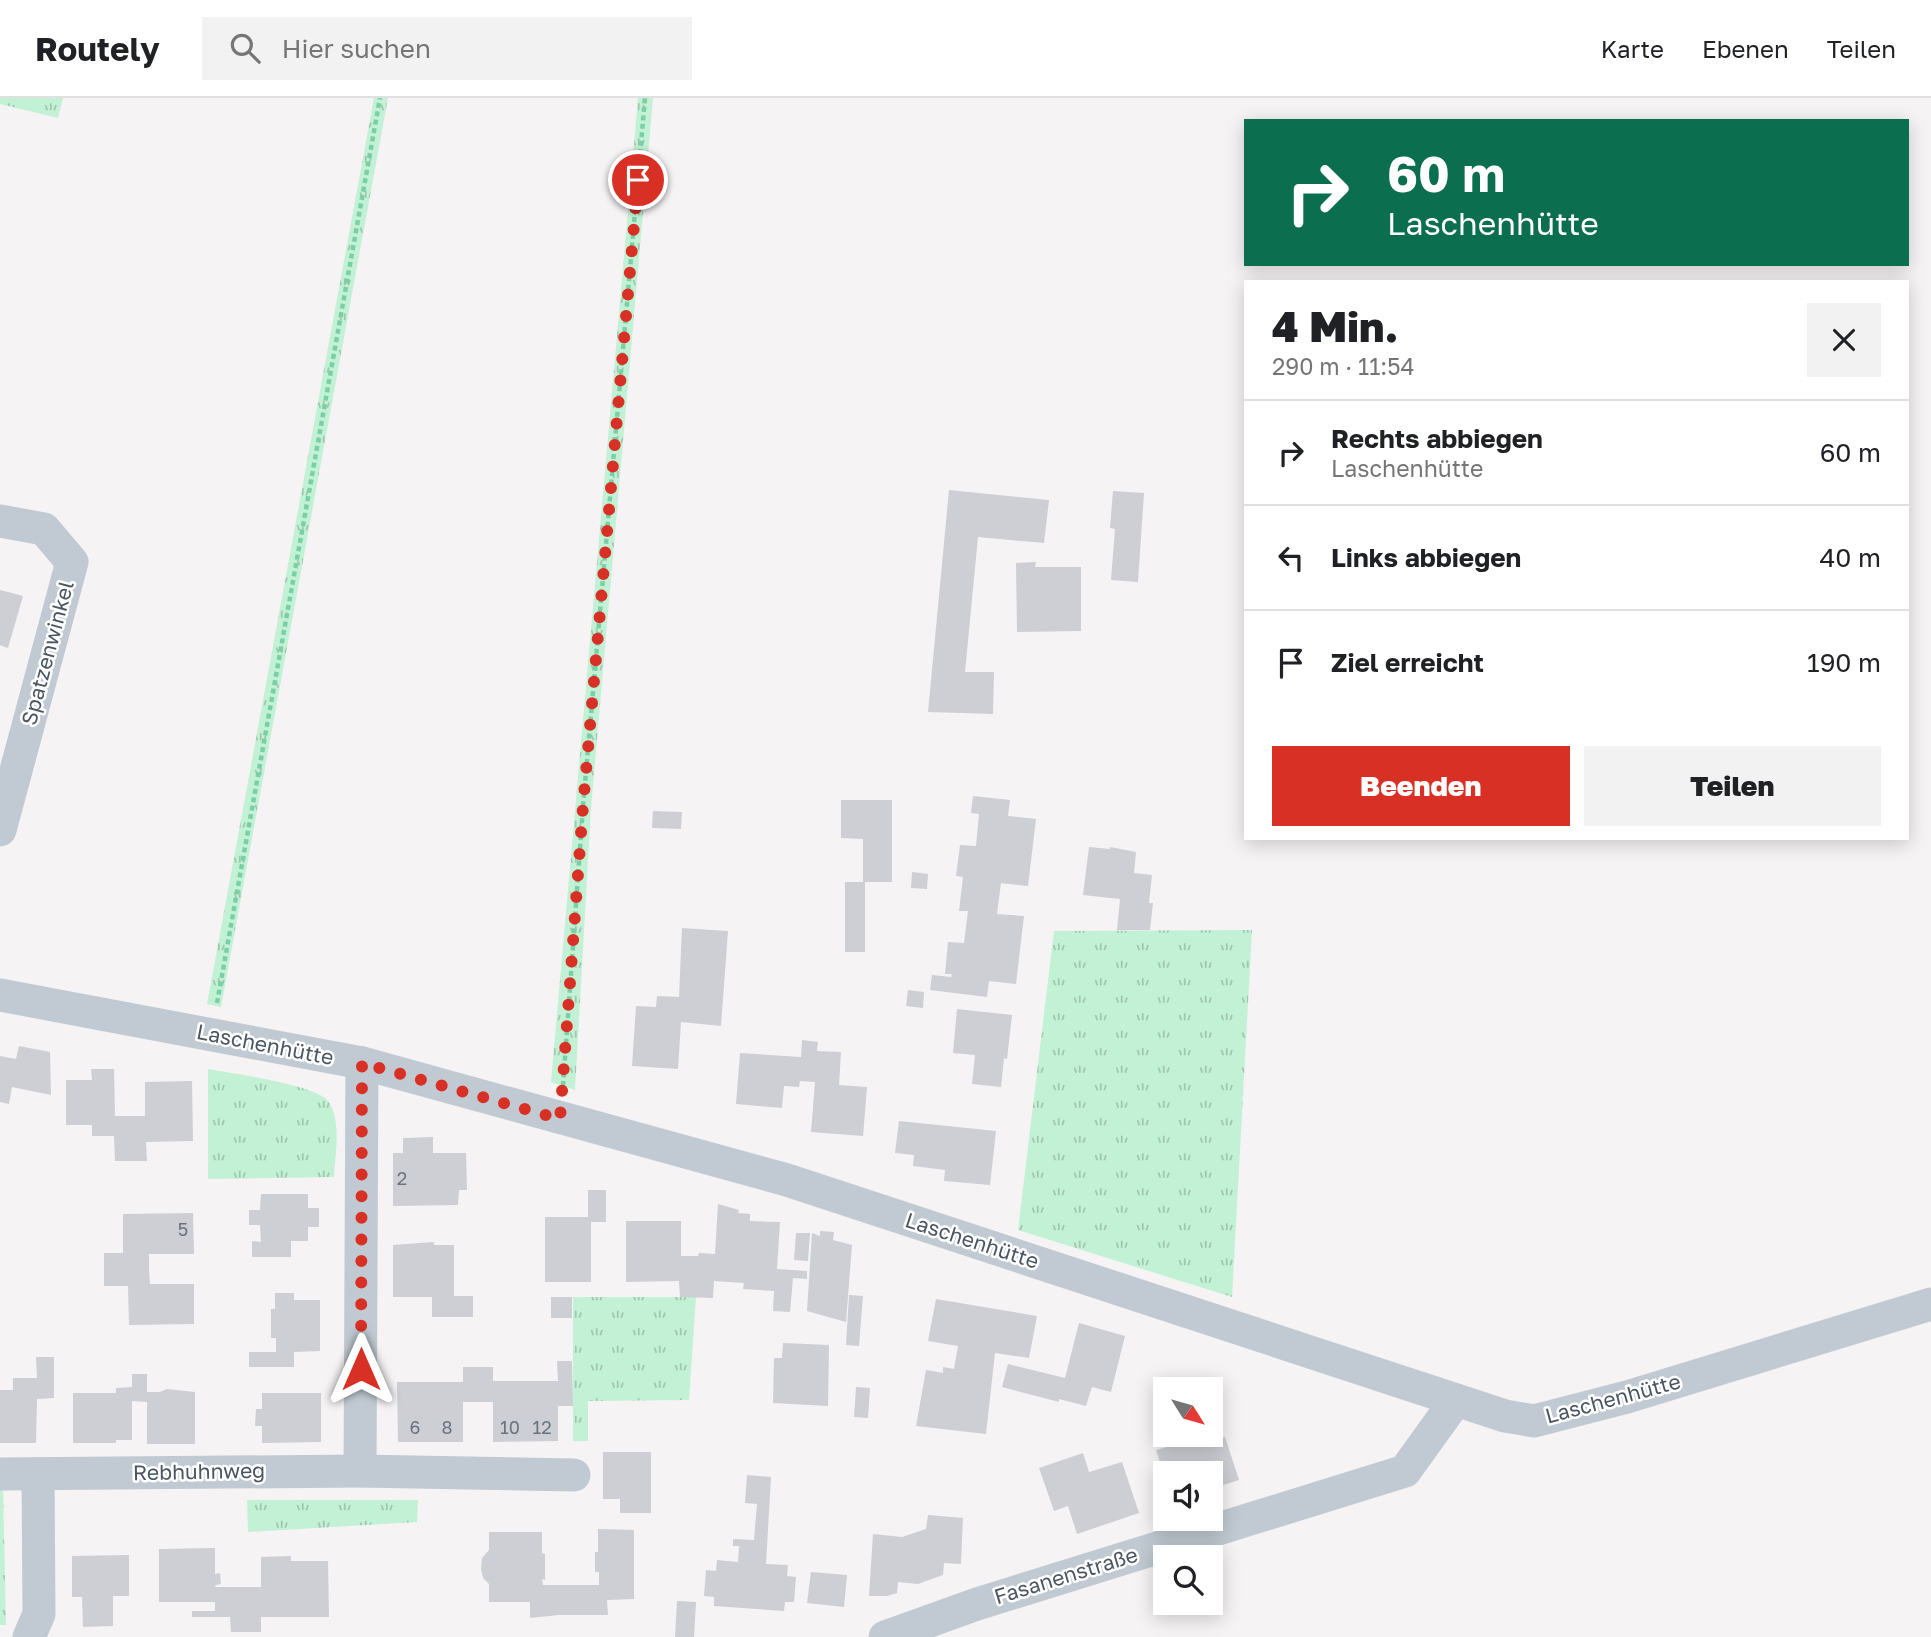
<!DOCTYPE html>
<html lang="de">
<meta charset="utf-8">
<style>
body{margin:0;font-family:"Golos Text",sans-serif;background:#f2f2f2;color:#202124;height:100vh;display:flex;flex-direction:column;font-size:26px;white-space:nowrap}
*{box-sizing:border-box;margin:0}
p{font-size:23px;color:#757577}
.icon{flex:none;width:38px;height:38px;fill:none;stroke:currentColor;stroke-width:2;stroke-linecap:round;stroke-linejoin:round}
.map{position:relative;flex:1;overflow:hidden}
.panel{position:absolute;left:1244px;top:182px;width:665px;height:560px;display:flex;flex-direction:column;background:#fff;border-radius:0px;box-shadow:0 4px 18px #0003}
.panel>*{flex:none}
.banner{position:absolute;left:1244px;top:21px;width:665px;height:147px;border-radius:0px;box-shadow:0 4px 18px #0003;background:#0b6e4f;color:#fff;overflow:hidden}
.needle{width:46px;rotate:127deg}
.controls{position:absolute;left:1153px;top:1279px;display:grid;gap:14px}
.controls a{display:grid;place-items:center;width:70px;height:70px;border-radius:0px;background:#fff;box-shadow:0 4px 18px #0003;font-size:35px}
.pin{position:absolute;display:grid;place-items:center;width:60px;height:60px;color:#fff;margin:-30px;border:4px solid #fff;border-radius:50%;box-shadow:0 2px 7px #0007}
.me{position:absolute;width:77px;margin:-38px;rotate:0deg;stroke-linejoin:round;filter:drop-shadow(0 0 5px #0008)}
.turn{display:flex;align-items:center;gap:24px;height:147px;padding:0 28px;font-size:32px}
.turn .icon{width:91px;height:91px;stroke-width:2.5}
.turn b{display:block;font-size:49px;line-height:60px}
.round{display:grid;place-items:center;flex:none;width:74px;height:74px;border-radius:0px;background:#f2f2f2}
.overview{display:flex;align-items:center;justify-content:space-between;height:119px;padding:0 28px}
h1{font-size:42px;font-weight:800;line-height:52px}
.primary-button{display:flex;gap:14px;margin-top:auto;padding:14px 28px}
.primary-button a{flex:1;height:80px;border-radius:0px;background:#d93025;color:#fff;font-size:28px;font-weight:800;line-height:80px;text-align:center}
.primary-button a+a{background:#f2f2f2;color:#202124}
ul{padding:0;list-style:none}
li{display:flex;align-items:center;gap:21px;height:105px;padding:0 28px;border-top:2px solid #e0e0e0}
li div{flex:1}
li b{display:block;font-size:26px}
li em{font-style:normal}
header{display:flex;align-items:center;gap:42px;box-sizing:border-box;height:98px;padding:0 35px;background:#fff;border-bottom:2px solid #e0e0e0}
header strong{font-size:33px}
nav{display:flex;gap:38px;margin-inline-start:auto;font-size:24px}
.search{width:490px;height:63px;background:#f2f2f2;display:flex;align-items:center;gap:18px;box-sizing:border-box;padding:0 24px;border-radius:0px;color:#757577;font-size:26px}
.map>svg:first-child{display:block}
</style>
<header>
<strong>Routely</strong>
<div class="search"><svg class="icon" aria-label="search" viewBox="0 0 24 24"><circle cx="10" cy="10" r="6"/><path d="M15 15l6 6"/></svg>Hier suchen</div>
<nav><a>Karte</a><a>Ebenen</a><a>Teilen</a></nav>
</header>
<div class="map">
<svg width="1931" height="1539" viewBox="0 0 1931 1539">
<defs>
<pattern id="grass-tufts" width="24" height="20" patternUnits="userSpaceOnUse" patternTransform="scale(1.75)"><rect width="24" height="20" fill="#c3f1d5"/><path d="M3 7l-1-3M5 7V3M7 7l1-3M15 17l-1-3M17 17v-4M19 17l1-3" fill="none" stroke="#a0c6b0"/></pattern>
</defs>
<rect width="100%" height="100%" fill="#f5f3f3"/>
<g fill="url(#grass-tufts)">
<path d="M0,0H63L58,20L0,6Z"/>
<path d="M374,0H388L221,909L207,906Z"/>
<path d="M638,0H653L591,710L575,992L551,984Z"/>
<path d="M1252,832L1232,1199L1018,1132L1054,833Z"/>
<path d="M208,971C230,975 317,987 328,1003C342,1022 335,1057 334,1079L208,1081Z"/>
<path d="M573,1199H696L689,1302L588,1303V1343H573Z"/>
<path d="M0,1388H3L6,1527H0Z"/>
<path d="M247,1402H418L417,1424L248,1434Z"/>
</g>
<g fill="#cdcfd5">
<path d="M949,392L1049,402L1044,445L978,439L965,574H994L993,616L928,614Z"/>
<path d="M1113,393L1144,395L1138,484L1111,482L1115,431L1110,430Z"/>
<path d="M1036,464L1035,469H1081V533L1017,534L1016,465Z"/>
<path d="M0,492L23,498L8,550L0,547Z"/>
<path d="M973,698L1010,702L1008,718L1036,721L1028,788L1001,785L999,800L997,816L1024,818L1016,886L989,883L987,899L930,892L932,877L951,879L952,876H945L948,844L964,845L968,813H959L963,779L956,778L960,747L976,748L979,716L971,715Z"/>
<path d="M841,702H892V784H865V854H845V784H863V741L841,740Z"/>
<path d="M653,713L682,714L681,731L652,730Z"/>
<path d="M1089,749L1110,751V749L1136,754L1134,775L1152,777L1149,805H1153L1150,832H1117L1120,801L1083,797Z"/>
<path d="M912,774L928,776L927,791L911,790Z"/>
<path d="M682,830L728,833L721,928L681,924L678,971L632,968L636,908L656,909L657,898L679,899Z"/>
<path d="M908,892L924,894L923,910L906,908Z"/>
<path d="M957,911L1012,917L1007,961L1004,960L1001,989L972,986L975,957L953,955Z"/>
<path d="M802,942L818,944L817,953L841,954L839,987L867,989L863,1038L811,1034L815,984L800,983L799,989L784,988L782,1010L736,1006L740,955L801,959Z"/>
<path d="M19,948L50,954L51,997L12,989L9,1006L0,1004V958L16,961Z"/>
<path d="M91,971H114L115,1018H145V984L192,983L193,1043L146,1044L147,1063H115L114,1038H92V1027H66V982H92Z"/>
<path d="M899,1023L996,1033L990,1087L944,1083L945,1072L913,1068L914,1057L895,1055Z"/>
<path d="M433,1039V1055H466L467,1092H459L458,1107L393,1108V1055H403V1040Z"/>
<path d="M588,1092H606V1124H591V1184H545V1119H588Z"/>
<path d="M261,1096H308V1110H319V1129H308V1143H291V1159H252V1143L261,1144L260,1127H249V1112H260Z"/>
<path d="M718,1106L739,1112L738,1115L750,1116V1123L780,1124L777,1171L807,1173V1181L793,1180L790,1214L773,1213L774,1193L743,1191L744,1185L714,1183L713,1200L680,1199L679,1183L626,1184V1123H681V1158H698L699,1155L715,1156Z"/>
<path d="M193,1115L194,1156H149V1171L150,1186H194V1226L129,1227L128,1188H104V1155H123V1116Z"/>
<path d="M820,1133L834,1134L833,1142L852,1147L846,1224L807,1213L812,1135L820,1138Z"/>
<path d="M796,1135H810L808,1163L794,1162Z"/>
<path d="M434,1144V1147H454V1198H473V1219H432V1199H393V1147Z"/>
<path d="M275,1195H294V1202H320V1253L294,1254V1269H249V1254H276V1240H271V1211H275Z"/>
<path d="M849,1197L863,1198L859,1248L846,1247Z"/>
<rect x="551" y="1199" width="21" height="21"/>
<path d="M936,1201L1037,1218L1029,1260L995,1255L986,1336L916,1328L926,1272L943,1275V1269L954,1271L958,1248L928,1243Z"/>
<path d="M1079,1225L1125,1238L1111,1294L1092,1289L1086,1308L1059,1301V1304L1002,1289L1008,1266L1065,1280Z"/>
<path d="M783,1245L829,1247L828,1308L773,1305L774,1260H782Z"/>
<path d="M36,1259H54V1300L37,1301L36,1345H0V1292H13V1280H37Z"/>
<path d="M557,1263H572L573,1308H558V1343L493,1344V1304H463V1344H398L397,1284H463V1269H493V1283H558Z"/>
<path d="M132,1276H147V1294H160L167,1291L195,1294V1346H147V1304L132,1303V1342H116V1345H73V1295H116V1290L132,1289Z"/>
<path d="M856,1289L870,1290L868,1320L854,1319Z"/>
<path d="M262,1295H321V1344L262,1345V1328H255L256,1311H262Z"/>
<path d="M1206,1338L1208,1345L1225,1339L1239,1382L1211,1391V1376H1164L1156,1352Z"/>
<path d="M603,1354H651V1415H620V1401H603Z"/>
<path d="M1083,1355L1089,1374L1122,1364L1139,1415L1077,1436L1068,1408L1054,1413L1039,1370Z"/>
<path d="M747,1377L771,1379L766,1466L788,1467L787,1478L796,1479L794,1504H785L784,1513L714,1508V1499L704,1498L706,1472L716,1473L717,1462L738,1464L739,1448H733V1441L754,1442L757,1406L745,1405Z"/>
<path d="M928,1417L963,1420L961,1466L944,1465L943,1477L918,1486L898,1484L897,1495L887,1498H869L873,1436L902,1439L926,1431Z"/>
<path d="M598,1431L634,1432V1501L607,1502L608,1517H559L530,1520V1504H489V1486L483,1480L481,1471L482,1460L489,1452V1434H542V1455L545,1456V1482L542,1481L543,1487H599V1474H595V1454H598Z"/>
<path d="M215,1450V1476L220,1475L221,1486L216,1487L215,1489H261V1459L291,1458V1463H328L329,1519H261V1534H231L230,1519H192V1513H215V1504H159V1451Z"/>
<path d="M129,1457V1498H113V1528L83,1529L82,1499H72V1458Z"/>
<path d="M811,1474L847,1477L844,1509L807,1505Z"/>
<path d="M677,1503L696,1504L694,1539H675Z"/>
</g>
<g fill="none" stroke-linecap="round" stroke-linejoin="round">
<g stroke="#7ad0a6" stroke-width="4.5" stroke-dasharray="5 3.5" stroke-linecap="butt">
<path d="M217,905L380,0"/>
<path d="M563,988L583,708L645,0"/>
</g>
<g stroke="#c1cad2" stroke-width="33">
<path d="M0,423L44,431L72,464L0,732"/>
<path d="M0,897L362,965L787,1082L1505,1318L1534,1323L1627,1299L1931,1206"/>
<path d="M360,1373L574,1377"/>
<path d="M0,1376L360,1373L362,965"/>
<path d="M29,1539L39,1516L38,1376"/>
<path d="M885,1539L977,1506L1405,1373L1456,1302"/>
</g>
</g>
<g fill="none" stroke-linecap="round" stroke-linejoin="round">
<path stroke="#d93025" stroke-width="12" stroke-dasharray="0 21.6" d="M361,1271L362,965L560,1021L583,708L638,82"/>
</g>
<g text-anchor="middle" stroke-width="5" stroke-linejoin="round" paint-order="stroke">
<g font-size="18" fill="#6b747e">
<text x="402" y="1087">2</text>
<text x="183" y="1138">5</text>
<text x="415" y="1336">6</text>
<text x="447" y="1336">8</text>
<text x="510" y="1336">10</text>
<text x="542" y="1336">12</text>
</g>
<g font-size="21" fill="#4a5661" stroke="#fff">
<text transform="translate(48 555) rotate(-75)" y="7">Spatzenwinkel</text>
<text transform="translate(265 947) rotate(11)" y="7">Laschenhütte</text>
<text transform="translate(972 1143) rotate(18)" y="7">Laschenhütte</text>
<text transform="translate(1613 1301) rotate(-15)" y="7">Laschenhütte</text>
<text transform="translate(199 1374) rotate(-1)" y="7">Rebhuhnweg</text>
<text transform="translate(1066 1478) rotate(-17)" y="7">Fasanenstraße</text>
</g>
</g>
</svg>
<div class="controls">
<a><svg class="needle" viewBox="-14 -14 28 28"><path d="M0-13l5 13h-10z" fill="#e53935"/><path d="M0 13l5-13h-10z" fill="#757577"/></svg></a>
<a><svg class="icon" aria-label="sound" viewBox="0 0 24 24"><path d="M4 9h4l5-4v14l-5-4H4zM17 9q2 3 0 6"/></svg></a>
<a><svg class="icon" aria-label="search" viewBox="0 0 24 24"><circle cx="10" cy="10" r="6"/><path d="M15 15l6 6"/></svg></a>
</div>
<div class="pin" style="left:638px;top:82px;background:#d93025"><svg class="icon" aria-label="arrive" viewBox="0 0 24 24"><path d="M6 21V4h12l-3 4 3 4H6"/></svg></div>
<svg class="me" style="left:361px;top:1271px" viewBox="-20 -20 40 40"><path d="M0-17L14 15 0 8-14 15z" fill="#d93025" stroke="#fff" stroke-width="4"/></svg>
<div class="banner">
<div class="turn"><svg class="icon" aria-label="right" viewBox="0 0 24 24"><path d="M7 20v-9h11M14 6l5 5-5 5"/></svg><div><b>60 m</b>Laschenhütte</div></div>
</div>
<section class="panel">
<div class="overview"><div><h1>4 Min.</h1><p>290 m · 11:54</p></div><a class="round"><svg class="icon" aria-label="close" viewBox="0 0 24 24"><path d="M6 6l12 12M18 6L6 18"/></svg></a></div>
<ul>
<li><svg class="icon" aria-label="right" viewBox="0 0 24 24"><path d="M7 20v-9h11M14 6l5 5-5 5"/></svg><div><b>Rechts abbiegen</b><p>Laschenhütte</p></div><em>60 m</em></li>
<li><svg class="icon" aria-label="left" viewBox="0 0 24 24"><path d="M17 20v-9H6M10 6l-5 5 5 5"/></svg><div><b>Links abbiegen</b></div><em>40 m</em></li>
<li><svg class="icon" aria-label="arrive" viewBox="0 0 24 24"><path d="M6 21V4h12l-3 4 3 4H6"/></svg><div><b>Ziel erreicht</b></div><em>190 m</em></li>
</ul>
<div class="primary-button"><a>Beenden</a><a>Teilen</a></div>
</section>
</div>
